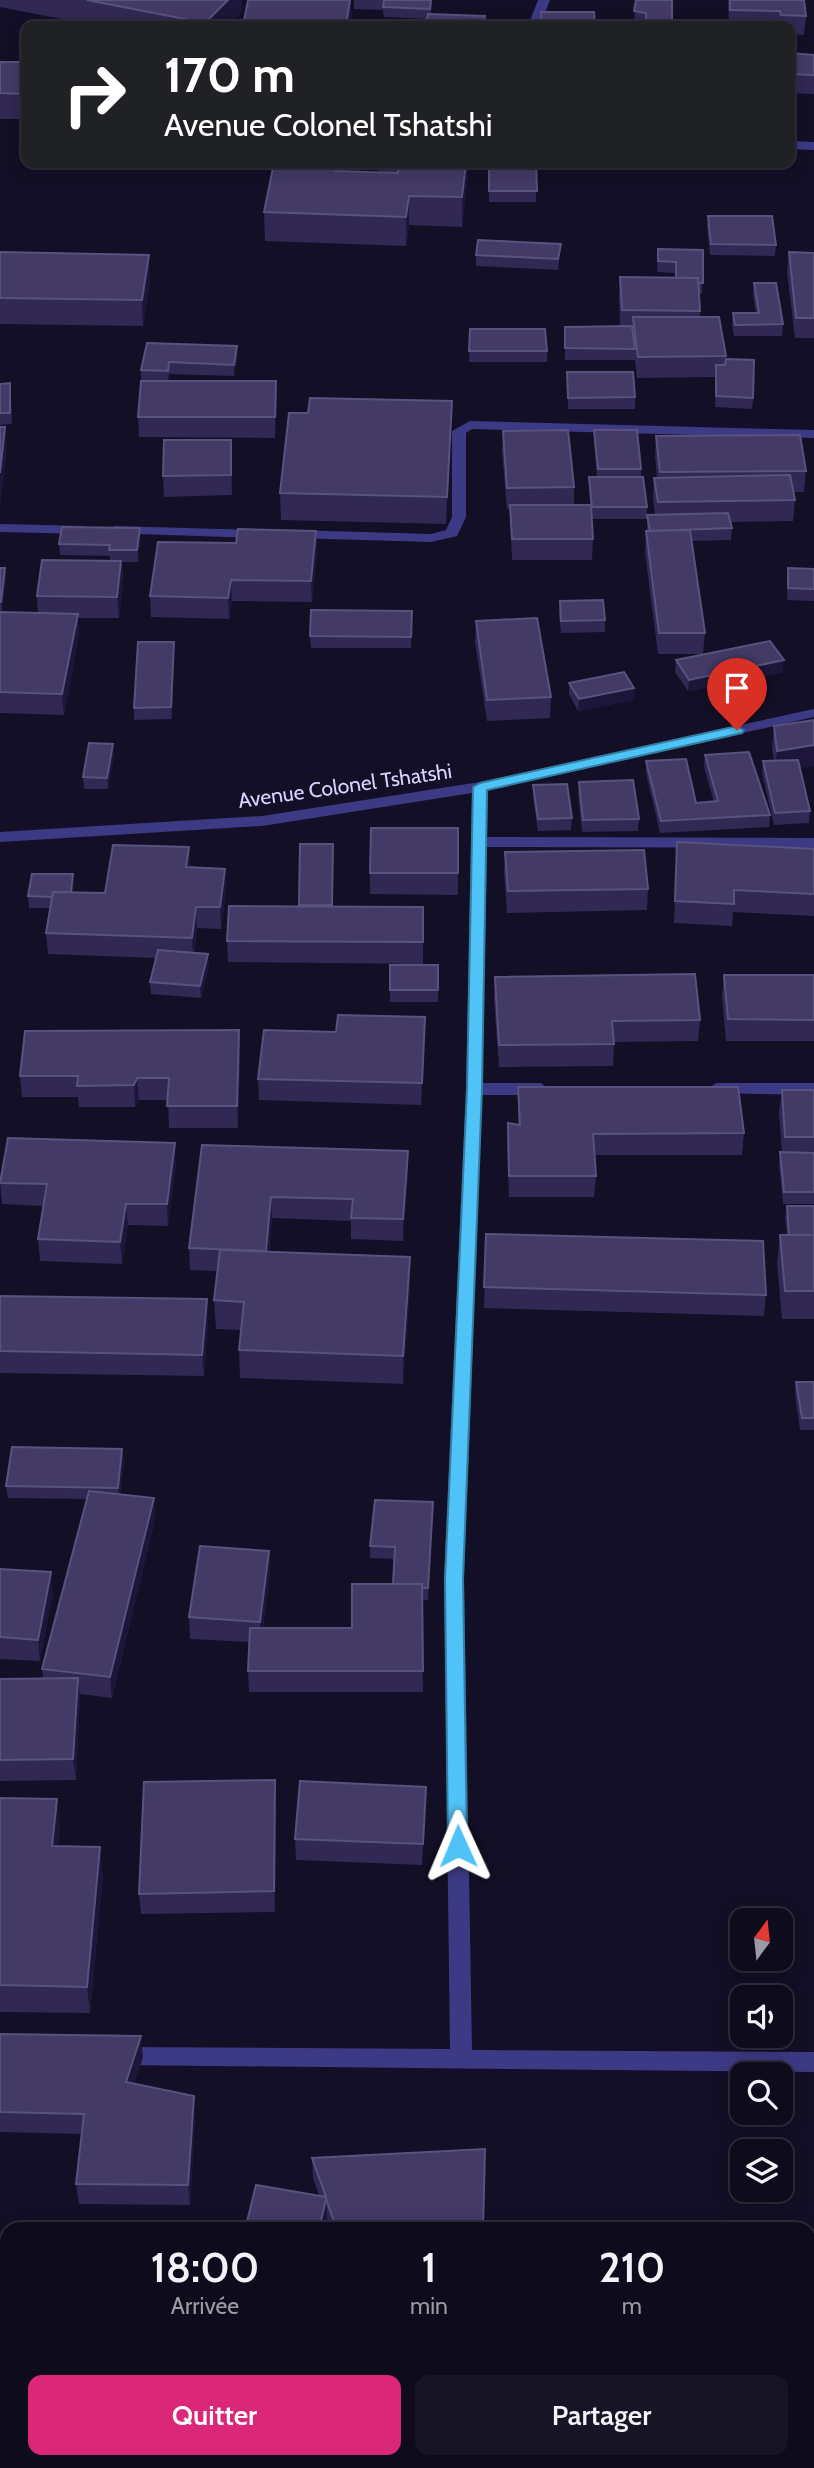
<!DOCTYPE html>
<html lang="fr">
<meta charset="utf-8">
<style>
body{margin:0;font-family:Cabin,sans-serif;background:#171425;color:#f1f3f6;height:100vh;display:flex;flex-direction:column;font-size:26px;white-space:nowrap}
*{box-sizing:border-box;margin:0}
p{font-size:23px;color:#9b9ba3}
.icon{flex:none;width:38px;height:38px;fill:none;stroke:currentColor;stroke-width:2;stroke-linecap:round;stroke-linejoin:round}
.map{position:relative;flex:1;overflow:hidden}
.panel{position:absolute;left:0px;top:2222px;width:816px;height:247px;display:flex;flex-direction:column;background:#0e0b1c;border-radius:21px 21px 0 0;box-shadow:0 4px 18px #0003,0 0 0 2px #2e2b3b}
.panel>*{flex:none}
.top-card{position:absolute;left:21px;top:21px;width:774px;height:147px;border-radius:14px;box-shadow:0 4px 18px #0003,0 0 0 2px #2e2b3b;background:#202124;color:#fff;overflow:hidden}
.needle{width:46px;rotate:15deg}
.controls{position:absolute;left:730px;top:1908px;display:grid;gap:14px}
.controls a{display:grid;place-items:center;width:63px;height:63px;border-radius:14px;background:#0e0b1c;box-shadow:0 4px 18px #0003,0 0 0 2px #2e2b3b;font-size:35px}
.pin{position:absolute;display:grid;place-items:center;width:60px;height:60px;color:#fff;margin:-72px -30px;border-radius:50% 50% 50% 0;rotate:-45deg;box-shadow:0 0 7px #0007}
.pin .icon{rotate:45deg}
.me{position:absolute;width:77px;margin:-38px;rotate:359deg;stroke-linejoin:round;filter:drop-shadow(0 0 5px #0008)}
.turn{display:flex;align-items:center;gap:24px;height:147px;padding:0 28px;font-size:32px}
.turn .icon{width:91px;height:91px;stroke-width:2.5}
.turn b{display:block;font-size:49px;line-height:60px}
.eta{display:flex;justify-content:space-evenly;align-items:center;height:119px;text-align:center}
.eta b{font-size:42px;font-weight:600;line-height:49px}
.primary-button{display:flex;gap:14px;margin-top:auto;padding:14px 28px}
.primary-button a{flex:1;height:80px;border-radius:14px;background:#db2777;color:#fff;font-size:28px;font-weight:600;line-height:80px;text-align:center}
.primary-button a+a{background:#171425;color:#f1f3f6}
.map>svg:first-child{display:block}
</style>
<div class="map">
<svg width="814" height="2468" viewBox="0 0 814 2468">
<rect width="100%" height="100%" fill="#130f26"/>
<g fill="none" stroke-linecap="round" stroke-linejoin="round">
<g fill="#3d3a85" fill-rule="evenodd">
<path d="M538,0H550L540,26H528Z"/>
<path d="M789,141L814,142V150L789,149Z"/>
<path d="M470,421L814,430V438L472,429L466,433V517L457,536L431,542L294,538L287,534L294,530L431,534L446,530L452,517V431Z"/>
<path d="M0,524L84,526L91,530L84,534L0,532Z"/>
<path d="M115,526L259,530L266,534L259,538L110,533L108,530Z"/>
<path d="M814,709V717L488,790L487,837L814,838V848L487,847L482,1083H541L549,1089L541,1095H482L464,1579L472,2050L814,2052V2072L119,2065L111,2063L108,2056L111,2049L119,2047L450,2049L444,1579L466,1089L472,793L262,826L0,842V832L262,816L480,782Z"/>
<path d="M716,1083H814V1095L710,1093L708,1089Z"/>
</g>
</g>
<g fill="#312854">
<path d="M0,0H242V11L227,26H97L0,7Z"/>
<path d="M354,0H432L431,14L485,16L484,26H426L427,19L384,17L383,10L354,9Z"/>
<path d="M636,0H672L646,23L634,22Z"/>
<path d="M728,0H804L806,16L804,35L789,34V26H729Z"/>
<path d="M789,53L814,55V94L789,93Z"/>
<rect x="0" y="62" width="26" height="57"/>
<path d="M274,163H343L341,171L378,172V163H469L462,227L409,225L406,246L265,241L264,212Z"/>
<rect x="489" y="163" width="47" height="39"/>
<path d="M708,216L776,245L775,256L710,255L707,227Z"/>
<path d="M561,244L558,270L476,266V255Z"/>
<path d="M658,249L703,250L702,294H699L700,317L726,356V359L753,398L752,409L715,407L716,377L637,378L635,360H565V327L620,326L619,297L620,277L675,278V273L657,272Z"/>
<path d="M0,252L150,281L143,326L0,324Z"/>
<path d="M789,252L814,253V338H795L787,272Z"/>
<path d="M754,283L783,324L782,336H734L732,324L733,313H756L753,294Z"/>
<path d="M470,329L547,351V362H469Z"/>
<path d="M147,343L238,357L234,376L169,374L168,381H276L277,402L275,438L139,437L138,417L141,381V370Z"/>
<path d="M567,372L635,397V409H568Z"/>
<path d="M0,384L11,395L12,424L0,425Z"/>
<path d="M452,401L446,524L281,520L280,493L308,413Z"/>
<path d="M594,430L641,469V477L647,507V519H592L593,539L592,560H512L510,509H507L502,452L503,431L574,487V505H590L589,488V477H597L594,441Z"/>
<path d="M656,436L806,471L804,492H793L795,500L793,521L730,522L732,528L731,540L692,541L705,633L703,654H658L645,552L646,531H647V515H655L653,498L654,478H657L655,456Z"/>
<path d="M231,440L232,495L164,497L163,476Z"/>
<path d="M316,531L317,552L312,602L232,601L229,619L151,617L150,596L236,543Z"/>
<path d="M140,540L138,562H122L123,582L119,618H78L79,635L64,715L0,713V568H5L6,580L2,612L38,613L37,596L110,561V556L60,555L59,544Z"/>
<path d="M788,568L814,569V601L787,600Z"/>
<path d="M560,601L605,620V632L561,633L559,613Z"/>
<path d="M412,611L411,648H311L310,636Z"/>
<path d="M476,621L551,697L550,718L487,721L475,642Z"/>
<path d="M174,653L172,719L134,720V708Z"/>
<path d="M676,660L783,672L688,691L675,672Z"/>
<path d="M569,683L634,688L633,700L578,711L569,694Z"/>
<path d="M774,726L800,768L810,811L809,823L774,825L762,773L763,761H774L772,747Z"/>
<path d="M114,755L108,789H84L83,777Z"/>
<path d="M705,755L770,815L769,827L660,833L646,773V761L696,803L714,802L704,767Z"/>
<path d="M579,782L639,819L638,831L582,832L578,794Z"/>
<path d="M533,785L572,818L571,830L538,831L533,797Z"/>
<path d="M458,828V895L370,894V873Z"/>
<path d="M677,842L814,849V916L733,912L732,926L674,923Z"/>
<path d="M300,844H333V907H423V964L228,962L227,941L299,906Z"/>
<path d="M505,852L648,889L647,910L507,913L504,873Z"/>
<path d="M190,867L225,869L226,890L221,929L197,928L194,953L209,966L201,998L151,994L150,982L156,958L48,954L46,933L50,908H29L28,896L74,886L73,892L105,893Z"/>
<rect x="390" y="965" width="48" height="37"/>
<path d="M724,975H814V1041H726L722,996Z"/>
<path d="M495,977L700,1020L698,1041L614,1042L613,1066L499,1067L494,999Z"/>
<path d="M425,1017L421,1105L259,1100L258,1079L336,1032Z"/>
<path d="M239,1030L240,1051L238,1128H169L168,1100H139L135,1107H79L78,1097H22L20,1076Z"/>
<path d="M518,1087L744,1133L742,1155H594L596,1176L594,1197H509L507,1144L508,1123L518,1125Z"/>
<path d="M782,1090H814V1204H783L779,1164L780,1152H782L779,1112Z"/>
<path d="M202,1145L408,1173L403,1241L351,1239V1221L272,1218L269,1252L410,1285L403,1384L240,1378L239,1350L241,1330L216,1329L214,1300L218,1271L190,1270L189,1248Z"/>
<path d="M176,1164L168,1226L128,1225L122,1264L40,1261L38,1239L43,1206L2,1204L0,1181Z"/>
<path d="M787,1206H814V1319H782L777,1263L780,1235H787L785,1218Z"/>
<path d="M486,1234L766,1295L764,1316L484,1308Z"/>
<path d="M0,1296L208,1321L204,1376L0,1373Z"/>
<path d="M796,1382H814V1430H800L795,1394Z"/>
<path d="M122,1449L124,1461L120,1494L154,1498L155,1519L112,1698L80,1694L76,1780L0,1781V1679H43L42,1669L87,1499L8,1498L6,1486Z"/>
<path d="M433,1502L428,1600H422L423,1692H249L248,1671L249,1642L190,1639L189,1617L269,1551L270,1572L263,1628H352L393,1584L394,1559L370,1558V1546Z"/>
<path d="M0,1569L53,1593L40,1661L0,1659Z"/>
<path d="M275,1780L276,1801L275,1912L141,1914L139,1894Z"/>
<path d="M426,1787L422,1865L296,1860L295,1839Z"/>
<path d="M0,1798L60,1827L58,1846L103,1874L90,2013L0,2012Z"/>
<path d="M0,2034L143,2057L134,2084L195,2117L190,2205L79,2204L76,2184L82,2134L0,2132Z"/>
<path d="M312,2158L483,2230H331L313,2178Z"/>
<path d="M0,2295L7,2297V2389L0,2388Z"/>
<path d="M47,2462H72L71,2466Z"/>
<path d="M416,2462H527V2468H418Z"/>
<path d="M714,2462H808L814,2468H715Z"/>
</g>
<g fill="#1d163a">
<path d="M228,0H242V11L227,26H205V23Z"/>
<path d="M350,0H351L352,18L350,26H346Z"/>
<path d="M337,163H343L337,200L336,171Z"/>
<path d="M466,163H469L462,227V197Z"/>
<path d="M409,196V225L406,246V217Z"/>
<path d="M149,255L150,281L143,326L142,300Z"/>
<path d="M237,346L238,357L234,376V365Z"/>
<path d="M276,381L277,402L275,438V417Z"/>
<path d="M452,401L451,427L446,524L447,497Z"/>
<path d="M5,427L7,448L0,510V473Z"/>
<path d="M140,528V540L138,562L137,550Z"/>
<path d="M316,531L317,552L312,602L311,581Z"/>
<path d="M121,561L123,582L119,618L117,597Z"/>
<path d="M5,568L6,580L2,613L1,602Z"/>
<path d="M231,580L232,601L229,619L228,598Z"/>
<path d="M78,614L79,635L64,715L62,694Z"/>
<path d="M174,642V653L172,719L171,707Z"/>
<path d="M784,660L783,672L688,691L689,680Z"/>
<path d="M634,688L633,700L578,711L579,699Z"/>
<path d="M113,744L114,755L108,789L107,778Z"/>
<path d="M814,745V766L775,772L777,751Z"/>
<path d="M189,847L191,869L186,867Z"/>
<path d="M225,869L226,890L221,929L220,907Z"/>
<path d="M73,874L74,886L72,909L70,897Z"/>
<path d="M196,907L197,928L193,959L192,938Z"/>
<path d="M208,954L209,966L201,998L200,986Z"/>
<path d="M239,1030L240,1051L238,1128L237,1106Z"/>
<path d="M137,1078L139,1100L135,1107L134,1085Z"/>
<path d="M175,1143L176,1164L168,1226L167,1204Z"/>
<path d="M408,1151V1173L403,1241V1219Z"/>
<path d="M271,1197L272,1218L266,1273V1251Z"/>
<path d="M126,1204L128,1225L122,1264L120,1242Z"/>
<path d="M410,1257V1285L403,1384V1356Z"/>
<path d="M207,1299L208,1321L204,1376L202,1355Z"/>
<path d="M122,1449L124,1461L119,1500L118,1488Z"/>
<path d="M154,1498L155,1519L112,1698L110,1677Z"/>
<path d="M269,1551L270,1572L261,1643L260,1622Z"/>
<path d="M51,1572L53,1593L40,1661L38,1640Z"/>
<path d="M78,1678L80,1699L76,1780L73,1759Z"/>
<path d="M275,1780L276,1801L275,1912L274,1891Z"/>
<path d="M57,1799L60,1827L55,1873L52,1846Z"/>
<path d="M100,1847L103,1874L90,2013L87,1987Z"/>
<path d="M141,2036L143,2057L128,2103L126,2082Z"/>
<path d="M194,2096L195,2117L190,2205L188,2185Z"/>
<path d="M326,2199L327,2219L325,2230H319Z"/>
</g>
<g fill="#433a66" stroke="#5a527e" stroke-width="2">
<path d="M87,0H228L205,23Z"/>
<path d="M248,0H350L346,26H243Z"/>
<path d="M384,0H431L430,9L383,7Z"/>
<path d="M636,0H672V26H646V13L634,11Z"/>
<path d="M730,0H804L806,16L781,15L780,11L730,10Z"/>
<path d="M541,12H594L595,26H542Z"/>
<path d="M428,14L485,16L483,26H426Z"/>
<path d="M789,53L814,55V75L789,74Z"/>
<path d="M0,62H26V94L0,93Z"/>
<path d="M274,163H337L336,171L398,173L399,163H466L462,197L409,196L406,217L264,212Z"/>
<path d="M489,163H536L537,191H489Z"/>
<path d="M708,216H772L776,245L711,244Z"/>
<path d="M478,240L561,244L558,259L476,255Z"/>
<path d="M658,249L703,250V283H698V278H676V262L658,261Z"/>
<path d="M0,252L149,255L142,300L0,298Z"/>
<path d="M789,252L814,253V318H796Z"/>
<path d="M620,277L698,278L700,311L622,310Z"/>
<path d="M754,283H776L783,324L735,325L733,313H759Z"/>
<path d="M633,317H719L726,356L638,357Z"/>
<path d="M632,326L635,349L565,348V327Z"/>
<path d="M470,329H545L547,351H469Z"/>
<path d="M147,343L237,346L234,365L169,362L168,371L141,370Z"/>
<path d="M726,359L754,360L753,398L716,396V365H725Z"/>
<path d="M567,372H633L635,397L568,398Z"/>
<path d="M141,381H276L275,417H138Z"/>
<path d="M10,383V413H0V384Z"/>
<path d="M310,398L452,401L447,497L280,493L289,413H308Z"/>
<path d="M0,427H5L0,473Z"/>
<path d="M568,430L574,487L507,488L503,431Z"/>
<path d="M594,430H637L641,469H598Z"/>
<path d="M800,435L806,471L660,472L656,436Z"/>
<path d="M164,440H231V475L163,476Z"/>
<path d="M790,475L795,500L658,502L654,478Z"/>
<path d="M589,477H643L647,507H592Z"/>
<path d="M510,505H591L593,539H512Z"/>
<path d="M728,513L732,528L650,531L647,515Z"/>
<path d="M62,527L140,528L137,550H109L110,545L59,544Z"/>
<path d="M238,529L316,531L311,581L231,580L228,598L150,596L158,542L236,543Z"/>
<path d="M690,530L705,633H659L646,531Z"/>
<path d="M42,560L121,561L117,597L37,596Z"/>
<path d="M0,568H5L1,602H0Z"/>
<path d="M788,568L814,569V589L788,588Z"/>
<path d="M603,600L605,620L561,621L560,601Z"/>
<path d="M311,610L412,611L411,637L310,636Z"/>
<path d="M0,612L78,614L62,694L0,692Z"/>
<path d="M537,618L551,697L487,700L476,621Z"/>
<path d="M770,641L784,660L689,680L676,660Z"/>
<path d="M138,642H174L171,707L134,708Z"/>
<path d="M624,672L634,688L579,699L569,683Z"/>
<path d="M814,720V745L777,751L774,726Z"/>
<path d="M89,743L113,744L107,778L83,777Z"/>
<path d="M749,752L770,815L661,821L646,761L686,759L696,803L718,801L705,755Z"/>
<path d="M798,760L810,811L775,813L763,761Z"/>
<path d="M633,780L639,819L583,820L579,782Z"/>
<path d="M567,784L572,818L538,819L533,785Z"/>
<path d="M371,828H458V873H370Z"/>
<path d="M677,842L814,849V894L734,890V904L675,901Z"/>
<path d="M300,844H333L332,905H299Z"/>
<path d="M113,845L189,847L186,867L225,869L220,907H196L192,938L46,933L53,892L105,893Z"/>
<path d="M644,850L648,889L508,891L505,852Z"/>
<path d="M32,874H73L71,892H53L52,897L28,896Z"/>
<path d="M229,906L423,907V942L227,941Z"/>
<path d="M158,950L208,954L200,986L150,982Z"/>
<rect x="390" y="965" width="48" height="25"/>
<path d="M695,974L700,1020L612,1021L614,1044L499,1045L495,977Z"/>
<path d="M724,975H814V1020L728,1019Z"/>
<path d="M338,1015L425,1017L422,1083L258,1079L264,1030L336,1032Z"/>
<path d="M239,1030L237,1106H167L169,1078H137L134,1085L77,1086L78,1076H20L25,1031Z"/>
<path d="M518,1087H738L744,1133L593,1134L596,1176H509L508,1123L520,1125Z"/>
<path d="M782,1090H814V1137H785Z"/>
<path d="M8,1138L175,1143L167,1204H126L120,1242L38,1239L47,1184L0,1183Z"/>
<path d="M202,1145L408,1151L403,1219L351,1218L353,1199L271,1197L266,1251L189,1248Z"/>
<path d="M780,1152L814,1153V1192H784Z"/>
<path d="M787,1206H814V1235H789Z"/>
<path d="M486,1234L763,1241L766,1295L484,1287Z"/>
<path d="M780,1235H814V1291H785Z"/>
<path d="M220,1250L410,1257L403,1356L239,1350L244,1302L214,1300Z"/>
<path d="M0,1296L207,1299L202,1355L0,1351Z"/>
<path d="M796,1382H814V1418H802Z"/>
<path d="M12,1447L122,1449L118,1488L6,1486Z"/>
<path d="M89,1491L154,1498L110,1677L42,1669Z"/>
<path d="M375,1500L433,1502L428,1588H422V1584H393L395,1547L370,1546Z"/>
<path d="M200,1546L269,1551L260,1622L189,1617Z"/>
<path d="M0,1569L51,1572L38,1640L0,1637Z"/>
<path d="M352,1584H422L423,1671H248L250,1628H352Z"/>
<path d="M78,1678L73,1759L0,1760V1679Z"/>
<path d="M275,1780L274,1891L139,1894L144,1782Z"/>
<path d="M300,1781L426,1787L423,1844L295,1839Z"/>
<path d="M0,1798L57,1799L52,1846L100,1847L87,1987L0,1985Z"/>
<path d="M0,2034L141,2036L126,2082L194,2096L188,2185L76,2184L84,2114L0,2112Z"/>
<path d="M485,2149L483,2230H337L326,2199L319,2230H245L256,2185L326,2197L312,2158Z"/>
<path d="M0,2295L7,2297V2379L0,2377Z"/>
<path d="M808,2424H813L814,2468H718V2462H808Z"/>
<path d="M90,2462H286L284,2468H88Z"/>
<path d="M422,2462H526L525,2468H424Z"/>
<path d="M548,2462H572V2468H549Z"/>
</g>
<path fill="#4fc3f7" stroke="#337fa1" stroke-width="2" d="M737,726L744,730L742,733L487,790L482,1089L463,1579L467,1846L464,1851H451L448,1846L445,1579L467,1089L473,787L480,783Z"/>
<g text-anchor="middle" stroke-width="7" stroke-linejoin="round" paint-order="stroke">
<g font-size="21" fill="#d9d4ff" stroke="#130f26">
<text transform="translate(345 786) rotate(-8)" y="7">Avenue Colonel Tshatshi</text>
</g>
</g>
</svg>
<div class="controls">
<a><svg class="needle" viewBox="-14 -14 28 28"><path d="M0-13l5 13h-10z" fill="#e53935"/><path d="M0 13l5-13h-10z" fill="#9b9ba3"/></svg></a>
<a><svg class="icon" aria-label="sound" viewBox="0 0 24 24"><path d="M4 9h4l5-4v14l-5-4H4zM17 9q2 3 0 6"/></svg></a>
<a><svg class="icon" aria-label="search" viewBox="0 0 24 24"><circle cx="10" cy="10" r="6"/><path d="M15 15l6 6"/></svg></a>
<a><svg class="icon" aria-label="layers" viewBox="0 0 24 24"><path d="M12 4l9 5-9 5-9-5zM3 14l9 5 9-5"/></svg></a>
</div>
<div class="pin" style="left:737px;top:730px;background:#d93025"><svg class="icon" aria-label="arrive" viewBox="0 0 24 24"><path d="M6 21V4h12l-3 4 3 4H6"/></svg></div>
<svg class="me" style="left:458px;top:1846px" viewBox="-20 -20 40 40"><path d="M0-17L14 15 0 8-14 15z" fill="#4fc3f7" stroke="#fff" stroke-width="4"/></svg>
<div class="top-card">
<div class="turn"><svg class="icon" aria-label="right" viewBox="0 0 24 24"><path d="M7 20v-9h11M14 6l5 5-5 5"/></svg><div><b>170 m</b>Avenue Colonel Tshatshi</div></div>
</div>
<section class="panel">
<div class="eta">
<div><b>18:00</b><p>Arrivée</p></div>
<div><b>1</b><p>min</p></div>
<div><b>210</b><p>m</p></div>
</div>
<div class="primary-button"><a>Quitter</a><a>Partager</a></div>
</section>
</div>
